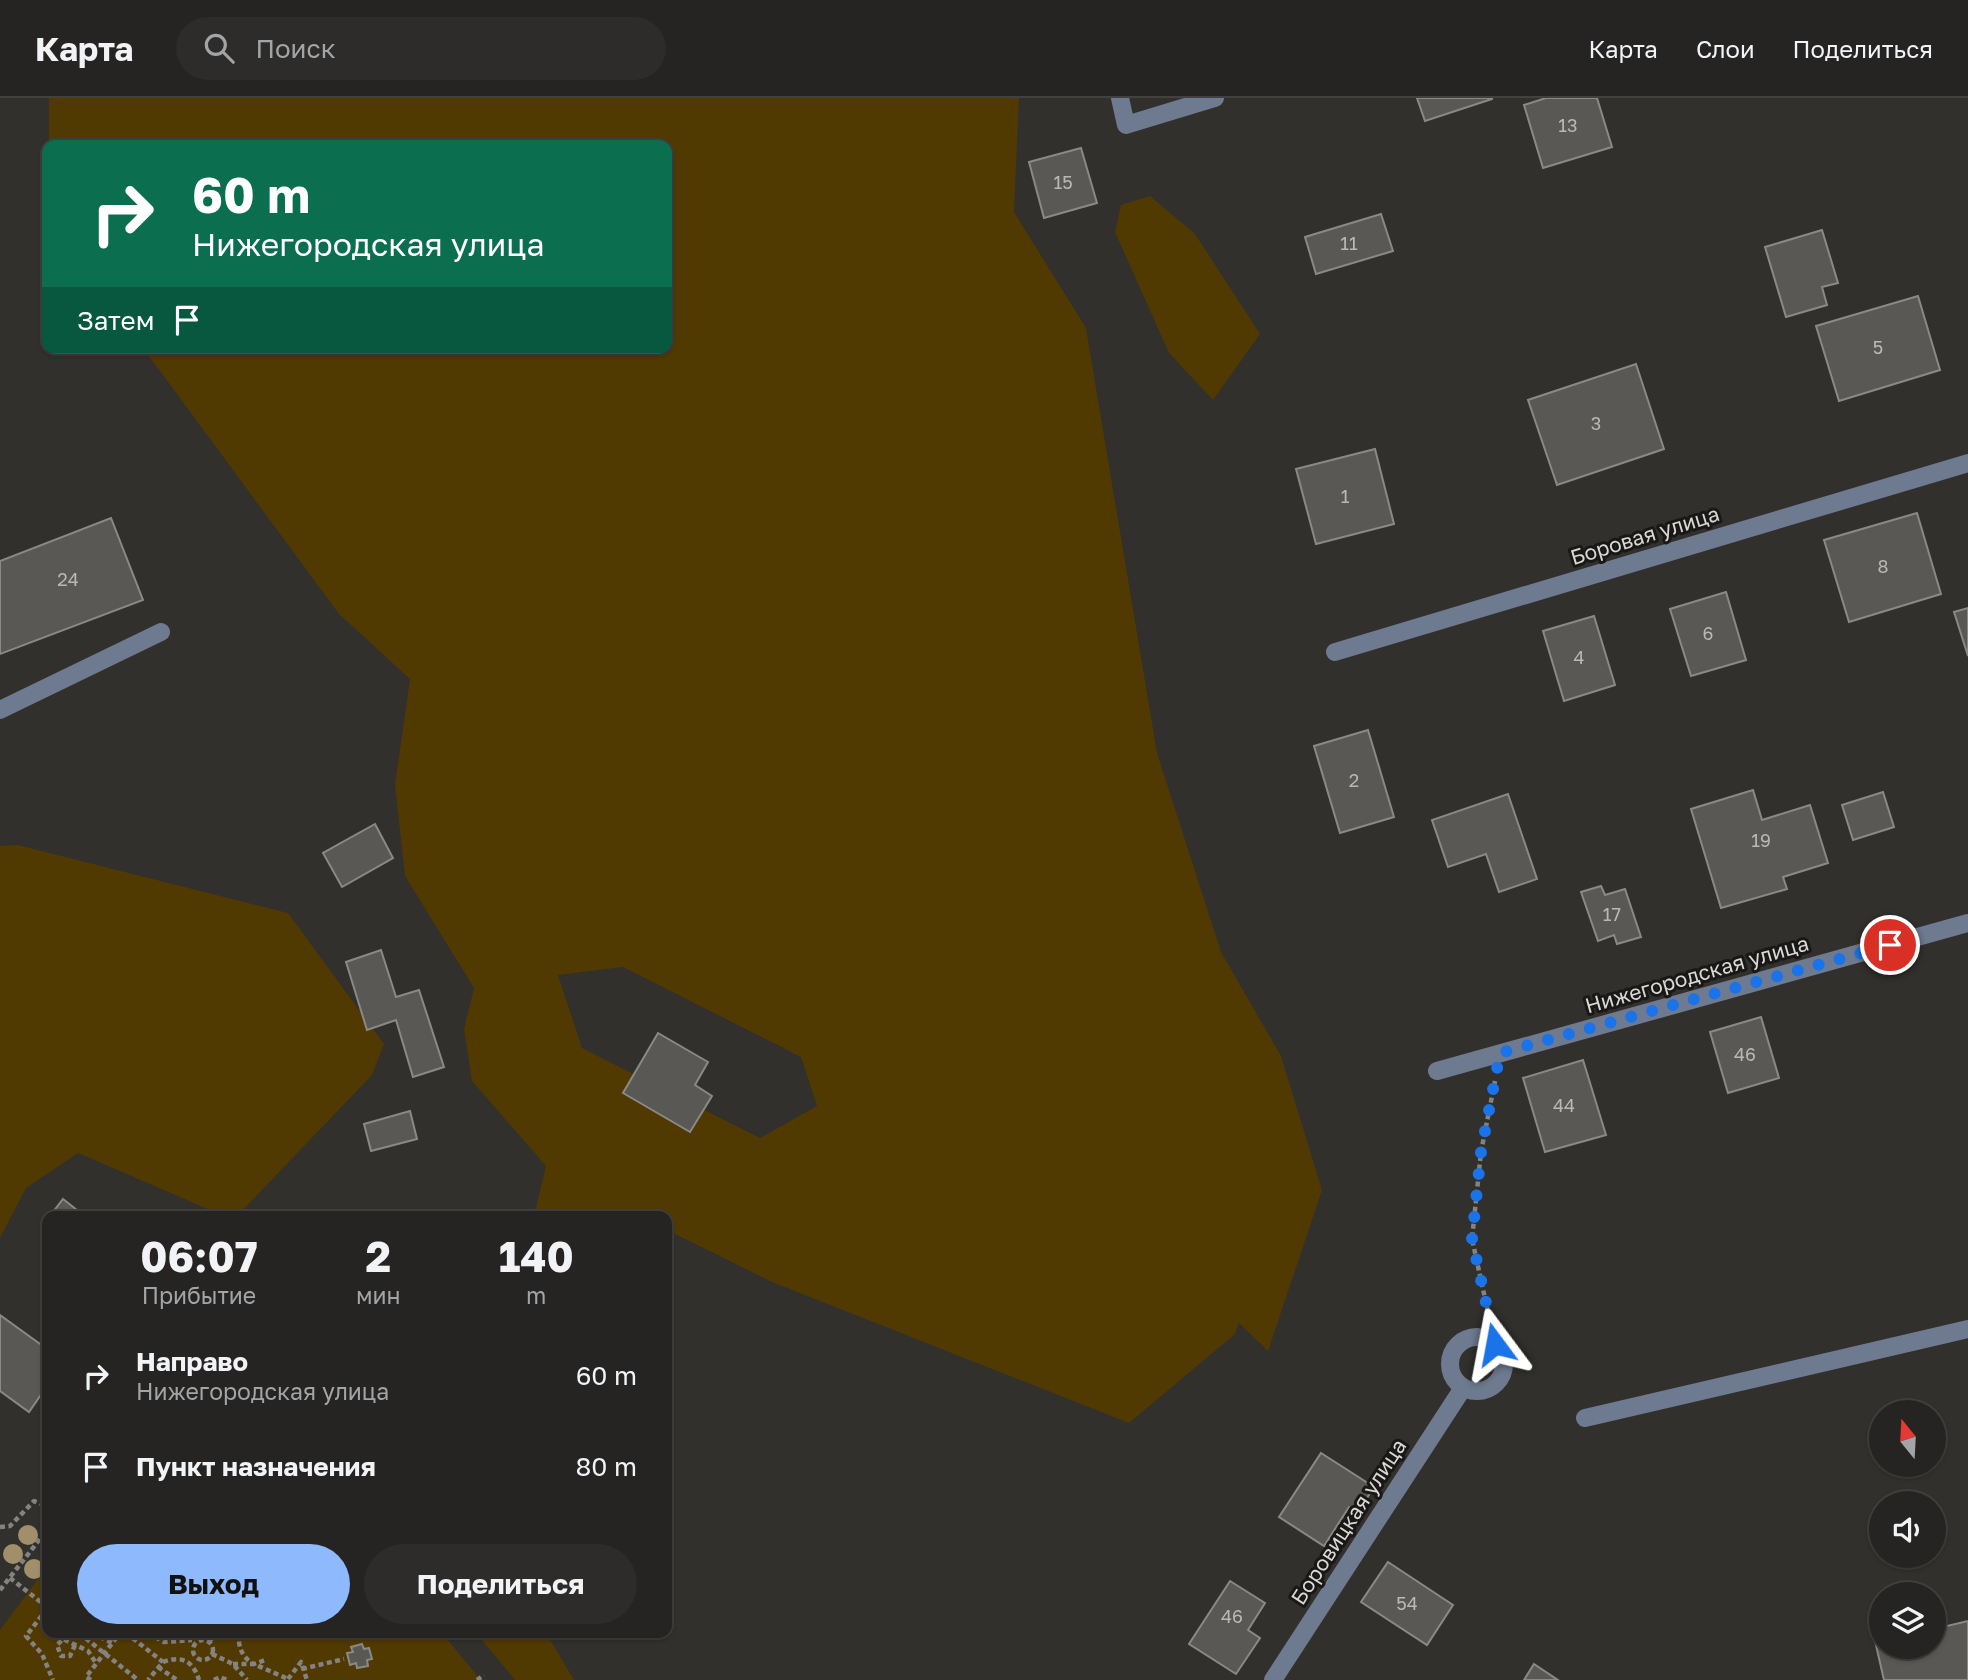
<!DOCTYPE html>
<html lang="ru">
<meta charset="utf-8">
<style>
body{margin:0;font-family:"Golos Text",sans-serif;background:#2d2c2a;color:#f1f3f6;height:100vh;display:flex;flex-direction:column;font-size:26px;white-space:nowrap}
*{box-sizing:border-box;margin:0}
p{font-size:23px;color:#a3a4a5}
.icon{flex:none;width:38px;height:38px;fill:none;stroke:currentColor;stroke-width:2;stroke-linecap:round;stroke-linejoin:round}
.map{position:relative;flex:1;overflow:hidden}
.details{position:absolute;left:42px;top:1113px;width:630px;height:427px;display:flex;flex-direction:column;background:#252422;border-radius:14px;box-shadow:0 2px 5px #0004,0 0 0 2px #424140}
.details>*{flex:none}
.top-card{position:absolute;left:42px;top:42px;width:630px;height:214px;border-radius:14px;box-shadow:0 2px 5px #0004,0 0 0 2px #424140;background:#0b6e4f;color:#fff;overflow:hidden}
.needle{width:46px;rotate:342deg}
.fabs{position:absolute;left:1869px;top:1302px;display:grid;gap:14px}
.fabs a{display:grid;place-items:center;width:77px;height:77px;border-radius:50%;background:#252422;box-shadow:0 2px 5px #0004,0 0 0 2px #424140;font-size:35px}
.pin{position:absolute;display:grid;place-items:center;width:60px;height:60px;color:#fff;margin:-30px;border:4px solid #fff;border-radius:50%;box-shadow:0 2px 7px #0007}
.me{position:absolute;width:77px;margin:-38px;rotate:347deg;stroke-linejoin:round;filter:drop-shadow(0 0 5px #0008)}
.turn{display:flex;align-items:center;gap:24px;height:147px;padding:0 35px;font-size:32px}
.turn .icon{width:91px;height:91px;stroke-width:2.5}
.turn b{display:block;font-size:49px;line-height:60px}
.then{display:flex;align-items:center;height:66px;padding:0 35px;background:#0003;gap:14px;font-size:26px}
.eta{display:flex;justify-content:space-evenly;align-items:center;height:119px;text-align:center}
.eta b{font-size:42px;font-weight:700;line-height:49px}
.button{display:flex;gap:14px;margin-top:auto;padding:14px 35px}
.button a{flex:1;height:80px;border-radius:42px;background:#8eb9fc;color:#111;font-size:28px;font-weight:700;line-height:80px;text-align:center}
.button a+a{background:#2d2c2a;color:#f1f3f6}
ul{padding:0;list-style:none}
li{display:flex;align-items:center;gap:21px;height:91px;padding:0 35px}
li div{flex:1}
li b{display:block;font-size:26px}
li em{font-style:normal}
header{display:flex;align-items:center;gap:42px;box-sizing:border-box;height:98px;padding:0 35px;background:#252422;border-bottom:2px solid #424140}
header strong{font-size:33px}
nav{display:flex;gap:38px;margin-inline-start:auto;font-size:24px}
.search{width:490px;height:63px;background:#2d2c2a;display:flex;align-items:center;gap:18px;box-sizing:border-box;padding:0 24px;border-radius:38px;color:#a3a4a5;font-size:26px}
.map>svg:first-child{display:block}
</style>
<header>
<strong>Карта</strong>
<div class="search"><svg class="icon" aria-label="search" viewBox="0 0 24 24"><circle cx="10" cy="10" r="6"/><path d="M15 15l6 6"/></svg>Поиск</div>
<nav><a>Карта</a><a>Слои</a><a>Поделиться</a></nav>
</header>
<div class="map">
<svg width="1968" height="1582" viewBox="0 0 1968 1582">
<rect width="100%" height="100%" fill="#31302d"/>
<g fill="#513902" fill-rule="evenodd">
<path d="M49,0H1019L1014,114L1086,230L1157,655L1221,854L1281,958L1322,1092L1268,1253L1239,1225L1235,1236L1129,1325L772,1184L667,1132V1118H534L546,1068L472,983L464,931L474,890L405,778L395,687L410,581L339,516L143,250H667V47H49ZM623,869L801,959L817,1008L760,1040L582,950L558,877Z"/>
<path d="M1150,98L1195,136L1260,236L1213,302L1169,255L1115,134L1121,107Z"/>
<path d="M18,747L288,815L384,946L372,977L237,1118H224L78,1055L26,1090L0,1140V748Z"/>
<path d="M47,1469V1535H442L481,1582H0V1532Z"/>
<path d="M476,1535H546L574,1582H515Z"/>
</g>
<g fill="#5a5855" stroke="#8b8985" stroke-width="2">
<path d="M1417,0H1492V1L1425,23Z"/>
<path d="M1546,0H1597L1612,49L1543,70L1524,7Z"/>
<path d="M1081,50L1097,105L1044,120L1029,64Z"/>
<path d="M1381,116L1393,153L1316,176L1305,139Z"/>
<path d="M1822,132L1838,185L1822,189L1827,207L1786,219L1765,149Z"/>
<path d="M1918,198L1940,272L1839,303L1816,228Z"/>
<path d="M1636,266L1664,351L1557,387L1528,302Z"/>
<path d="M1375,351L1394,426L1316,446L1296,371Z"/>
<path d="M1917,415L1941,496L1849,524L1824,442Z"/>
<path d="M111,420L143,502L0,556V463Z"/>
<path d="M1726,494L1746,562L1691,578L1670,511Z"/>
<path d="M1968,510V558L1954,514Z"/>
<path d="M1594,518L1615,587L1564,603L1543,533Z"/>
<path d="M1368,632L1394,719L1340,735L1314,648Z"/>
<path d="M1753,692L1762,722L1810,707L1828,765L1783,779L1787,791L1721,810L1691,711Z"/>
<path d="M1883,694L1894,729L1853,742L1842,707Z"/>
<path d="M1508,696L1537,781L1499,794L1486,756L1448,769L1432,722Z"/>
<path d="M375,726L393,760L342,789L323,755Z"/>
<path d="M1601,788L1605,797L1625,791L1641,839L1617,846L1614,837L1598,843L1581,794Z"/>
<path d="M381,852L396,899L419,892L444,969L413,979L396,922L367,932L346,864Z"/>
<path d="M1761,919L1779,980L1728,995L1710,934Z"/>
<path d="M658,935L708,964L695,987L712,998L690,1034L623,995Z"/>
<path d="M1583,962L1606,1037L1545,1054L1523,980Z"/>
<path d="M410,1013L417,1041L371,1053L364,1026Z"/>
<path d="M63,1101L82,1116L81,1118H50Z"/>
<path d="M0,1217L47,1251V1288L29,1314L0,1293Z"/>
<path d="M1321,1355L1374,1389L1358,1414L1349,1409L1324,1448L1279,1419Z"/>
<path d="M1388,1464L1453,1507L1427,1547L1361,1504Z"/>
<path d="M1230,1483L1265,1505L1248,1532L1260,1540L1236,1576L1189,1546Z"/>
<path d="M1881,1514V1549H1934V1531L1968,1523V1582H1884L1869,1517Z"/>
<path d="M362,1546L364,1551L369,1550L372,1561L367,1562L368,1568L357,1570L356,1565L350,1567L347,1555L353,1554L351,1549Z"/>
<path d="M1534,1566L1558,1582H1524Z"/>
</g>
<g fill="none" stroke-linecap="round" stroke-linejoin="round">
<g stroke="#848381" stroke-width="4.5" stroke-dasharray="5 3.5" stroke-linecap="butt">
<path d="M1495,983L1481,1054L1472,1141L1495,1246"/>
<path d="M0,1429L10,1428L34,1403L47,1408"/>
<path d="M10,1480L47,1509"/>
<path d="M0,1492L47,1432"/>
<path d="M47,1511L26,1538L42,1556L53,1582"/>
<path d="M79,1535L138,1582"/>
<path d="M92,1535L112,1545"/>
<path d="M126,1535L163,1564L148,1582"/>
<path d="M148,1535L164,1544L192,1542"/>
<path d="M238,1535C239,1549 241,1559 254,1566L265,1562"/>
<circle cx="203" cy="1552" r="10"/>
<path d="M209,1544L216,1535"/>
<path d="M75,1547L70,1558H61L57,1547L63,1541L88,1553L96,1565"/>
<path d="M212,1556L233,1566L247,1582"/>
<path d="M163,1564C182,1557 193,1563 199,1582"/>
<path d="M233,1566H254L288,1581"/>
<path d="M158,1569L177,1582"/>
<path d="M302,1571L344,1561"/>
<path d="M288,1581L301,1564L307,1582"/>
<path d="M91,1582L86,1579L120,1535"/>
<path d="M214,1582L220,1579L227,1582"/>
<path d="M477,1582L484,1577"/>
</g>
<g stroke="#6e7a8f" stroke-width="18">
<path d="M1120,0L1126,27L1215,0"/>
<path d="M1335,554L1968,365"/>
<path d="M0,612L161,534"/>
<path d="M1437,973L1968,825"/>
<circle cx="1477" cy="1266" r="27"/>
<path d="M1585,1320L1968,1231"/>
<path d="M1273,1582L1463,1290"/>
</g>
</g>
<g fill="#a18e6b">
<circle cx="28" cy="1437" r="10"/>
<circle cx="13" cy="1456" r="10"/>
<circle cx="34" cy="1471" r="10"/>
</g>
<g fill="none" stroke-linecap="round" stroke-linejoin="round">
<path stroke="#1a73e8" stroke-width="12" stroke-dasharray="0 21.6" d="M1495,1246L1472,1141L1481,1054L1500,955L1890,847"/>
</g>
<g text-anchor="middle" stroke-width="6" stroke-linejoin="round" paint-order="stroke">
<g font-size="18" fill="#b9b8b6">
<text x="1568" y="34">13</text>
<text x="1063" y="91">15</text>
<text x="1349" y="152">11</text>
<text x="1878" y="256">5</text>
<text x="1596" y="332">3</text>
<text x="1345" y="405">1</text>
<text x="1883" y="475">8</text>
<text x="68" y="488">24</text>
<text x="1708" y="542">6</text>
<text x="1579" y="566">4</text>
<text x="1354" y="689">2</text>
<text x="1761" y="749">19</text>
<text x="1612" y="823">17</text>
<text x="1745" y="963">46</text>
<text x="1564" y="1014">44</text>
<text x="1407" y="1512">54</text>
<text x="1232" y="1525">46</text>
</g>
<g font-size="21" fill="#d9d8d6" stroke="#191816">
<text transform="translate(1645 438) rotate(-17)" y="7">Боровая улица</text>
<text transform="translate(1697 877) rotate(-16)" y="7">Нижегородская улица</text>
<text transform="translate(1349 1424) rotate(-57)" y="7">Боровицкая улица</text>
</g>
</g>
</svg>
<div class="fabs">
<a><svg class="needle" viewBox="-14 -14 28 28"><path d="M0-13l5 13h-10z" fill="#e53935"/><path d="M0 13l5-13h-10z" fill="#a3a4a5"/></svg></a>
<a><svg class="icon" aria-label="sound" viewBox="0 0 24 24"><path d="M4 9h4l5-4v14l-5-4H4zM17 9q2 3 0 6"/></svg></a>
<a><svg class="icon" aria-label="layers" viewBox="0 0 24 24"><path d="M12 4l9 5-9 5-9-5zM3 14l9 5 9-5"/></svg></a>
</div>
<div class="pin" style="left:1890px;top:847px;background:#d93025"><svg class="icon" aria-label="arrive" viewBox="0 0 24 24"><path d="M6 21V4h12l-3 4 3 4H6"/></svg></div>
<svg class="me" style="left:1495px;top:1246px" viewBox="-20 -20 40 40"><path d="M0-17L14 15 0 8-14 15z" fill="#1a73e8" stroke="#fff" stroke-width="4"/></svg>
<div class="top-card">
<div class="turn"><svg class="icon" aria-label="right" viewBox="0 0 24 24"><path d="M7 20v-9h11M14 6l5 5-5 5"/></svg><div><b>60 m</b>Нижегородская улица</div></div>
<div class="then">Затем<svg class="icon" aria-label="arrive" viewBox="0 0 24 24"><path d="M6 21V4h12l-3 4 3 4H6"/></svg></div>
</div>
<section class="details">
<div class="eta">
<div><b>06:07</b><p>Прибытие</p></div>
<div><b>2</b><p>мин</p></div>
<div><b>140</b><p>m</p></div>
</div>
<ul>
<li><svg class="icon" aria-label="right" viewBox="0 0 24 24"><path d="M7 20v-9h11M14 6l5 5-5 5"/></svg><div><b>Направо</b><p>Нижегородская улица</p></div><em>60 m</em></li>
<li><svg class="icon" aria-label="arrive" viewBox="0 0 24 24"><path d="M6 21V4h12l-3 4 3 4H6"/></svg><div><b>Пункт назначения</b></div><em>80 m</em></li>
</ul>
<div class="button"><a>Выход</a><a>Поделиться</a></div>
</section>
</div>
